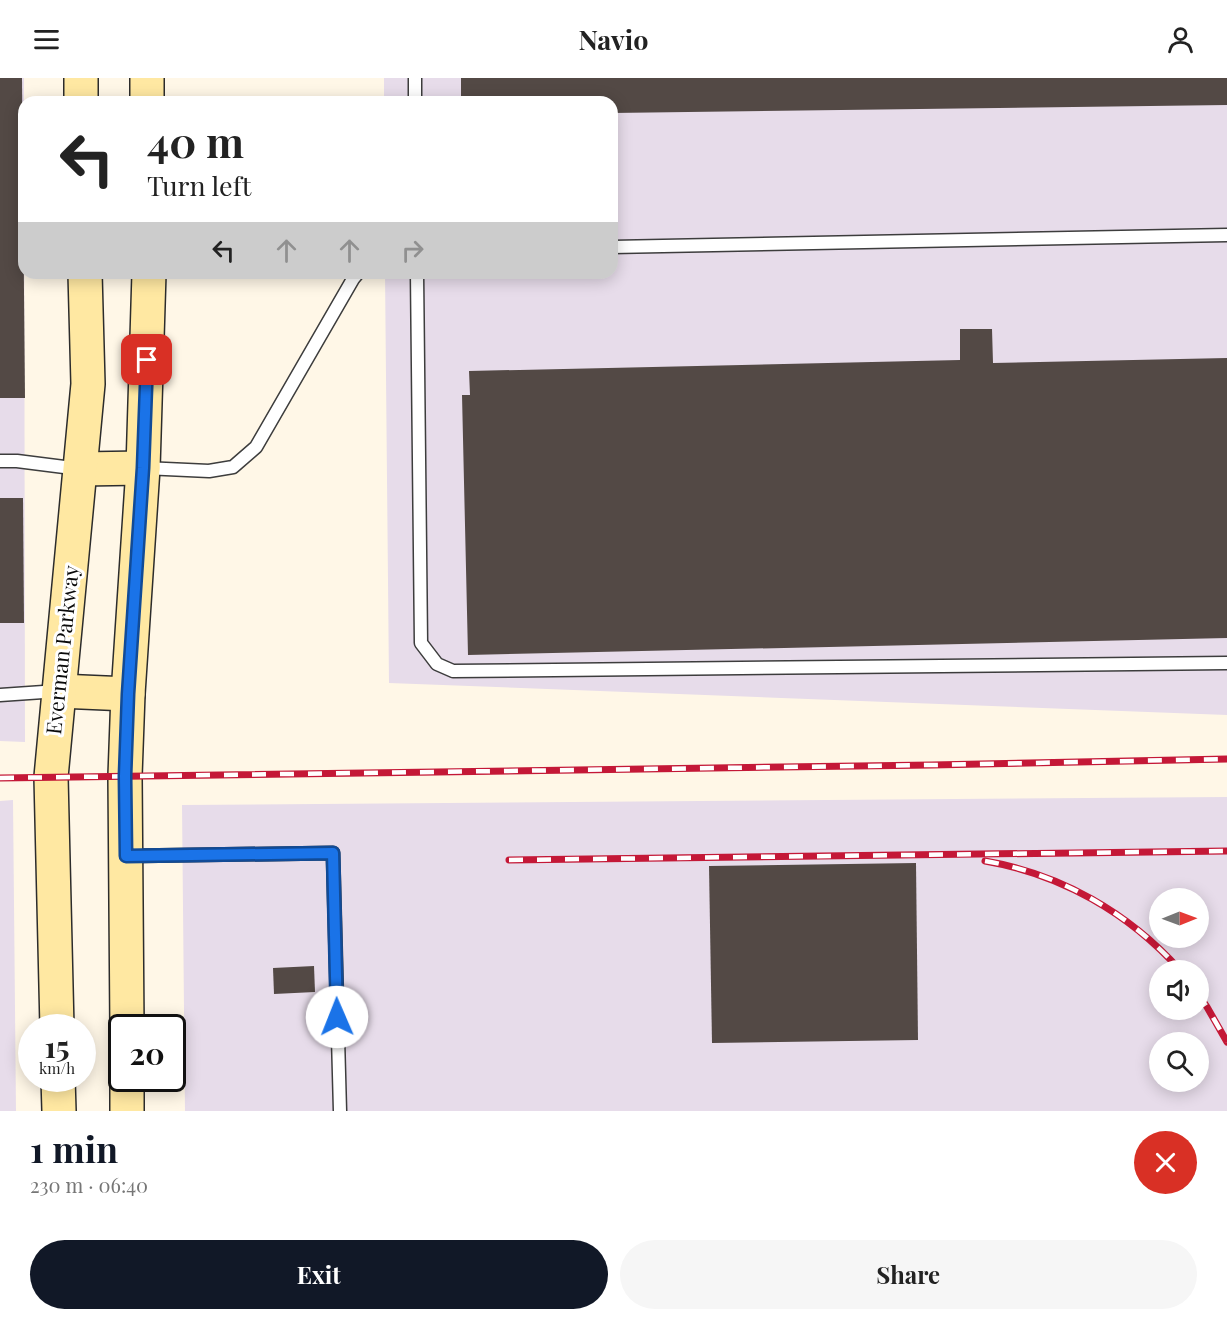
<!DOCTYPE html>
<meta charset="utf-8">
<style>
body{margin:0;font-family:"Playfair Display",serif;background:#f6f6f6;color:#222;height:100vh;display:flex;flex-direction:column;font-size:22px;white-space:nowrap}
*{box-sizing:border-box;margin:0}
p{font-size:20px;color:#767676}
.icon{flex:none;width:33px;height:33px;fill:none;stroke:currentColor;stroke-width:2;stroke-linecap:round;stroke-linejoin:round}
.map{position:relative;height:1033px;overflow:hidden}
.panel{display:flex;flex-direction:column;background:#fff;flex:1}
.panel>*{flex:none}
.banner{position:absolute;left:18px;top:18px;width:600px;height:183px;border-radius:18px;box-shadow:0 3px 15px #0003;background:#fff;color:#222;overflow:hidden}
.needle{width:39px;rotate:89deg}
.buttons{position:absolute;left:1149px;top:810px;display:grid;gap:12px}
.buttons a{display:grid;place-items:center;width:60px;height:60px;border-radius:50%;background:#fff;box-shadow:0 3px 15px #0003;font-size:30px}
.speed{position:absolute;left:18px;top:936px;display:flex;gap:12px;font-size:30px;font-weight:700;text-align:center}
.speed>*{display:grid;place-content:center;width:78px;height:78px;border-radius:50%;background:#fff;box-shadow:0 3px 15px #0003;line-height:1}
.speed small{font-size:15px;font-weight:400}
.speed .limit{border:3px solid #111;border-radius:9px;background:#fff;color:#111}
.pin{position:absolute;display:grid;place-items:center;width:51px;height:51px;color:#fff;margin:-26px;border-radius:12px;box-shadow:0 3px 9px #0006}
.me{position:absolute;width:66px;margin:-33px;rotate:359deg;stroke-linejoin:round;filter:drop-shadow(0 0 4px #0008)}
.turn{display:flex;align-items:center;gap:21px;height:126px;padding:0 30px;font-size:27px}
.turn .icon{width:78px;height:78px;stroke-width:2.5}
.turn b{display:block;font-size:42px;line-height:51px}
.lanes{display:flex;align-items:center;height:57px;padding:0 30px;background:#0003;justify-content:center;gap:30px;direction:ltr}
.lanes .off{opacity:.35}
.round{display:grid;place-items:center;flex:none;width:63px;height:63px;border-radius:32px;background:#f6f6f6}
.headline{display:flex;align-items:center;justify-content:space-between;height:102px;padding:0 30px}
h1{font-size:36px;font-weight:700;line-height:45px;color:#111827}
.button{display:flex;gap:12px;margin-top:auto;padding:12px 30px}
.button a{flex:1;height:69px;border-radius:36px;background:#111827;color:#fff;font-size:24px;font-weight:700;line-height:69px;text-align:center}
.button a+a{background:#f6f6f6;color:#222}
header{display:flex;justify-content:space-between;align-items:center;height:78px;padding:0 30px;background:#fff;font-size:27px;font-weight:700}
.map>svg:first-child{display:block}
</style>
<header><svg class="icon" aria-label="menu" viewBox="0 0 24 24"><path d="M4 6h16M4 12h16M4 18h16"/></svg>Navio<svg class="icon" aria-label="person" viewBox="0 0 24 24"><circle cx="12" cy="8" r="4"/><path d="M4 21q1-7 8-7t8 7"/></svg></header>
<div class="map">
<svg width="1227" height="1033" viewBox="0 0 1227 1033">
<rect width="100%" height="100%" fill="#fff7e7"/>
<g fill="#e7dcea" fill-rule="evenodd">
<path d="M0,0H24L25,664L0,663Z"/>
<path d="M384,0H1227V637L389,605L385,195H612V24H384Z"/>
<path d="M1227,719V1033H185L182,727ZM1160,820H1198V860H1160ZM1160,892H1198V932H1160ZM1160,964H1198V1004H1160Z"/>
<path d="M13,722L16,1033H0V723Z"/>
</g>
<g fill="#534945">
<path d="M0,0H22L25,320H0Z"/>
<path d="M461,0H1227V27L612,35V24H461Z"/>
<path d="M960,251H992L993,285L1227,280V560L468,577L462,317H470L469,293L960,282Z"/>
<path d="M0,420H23L24,545H0Z"/>
<path d="M916,785L918,962L712,965L709,788Z"/>
<path d="M314,888L315,914L274,916L273,890Z"/>
</g>
<g fill="none" stroke-linecap="round" stroke-linejoin="round">
<defs>
<g id="lane">
<path d="M415,0V24"/>
<path d="M612,169L1227,157"/>
<path d="M417,195L421,565L437,586L453,593L1227,585"/>
<path d="M0,383H17L80,391"/>
<path d="M144,390L209,393L233,389L256,369L353,201L358,195"/>
<path d="M0,617L58,613"/>
<path d="M127,778L333,775L340,1033"/>
</g>
<g id="secondary">
<path d="M81,0V24"/>
<path d="M147,0V24"/>
<path d="M81,391L143,390"/>
<path d="M59,613L128,616"/>
<path d="M57,950L51,699L88,306L85,195"/>
<path d="M127,950L125,698L128,616L143,390L149,195"/>
<path d="M58,1000L59,1033"/>
<path d="M127,1000V1033"/>
</g>
</defs>
<use href="#lane" stroke="#3d3d3d" stroke-width="15"/>
<use href="#secondary" stroke="#2c2c2c" stroke-width="36"/>
<use href="#lane" stroke="#fff" stroke-width="12"/>
<use href="#secondary" stroke="#ffe8a2" stroke-width="33"/>
<defs>
<g id="rail">
<path d="M0,700L932,687L1227,681"/>
<path d="M509,782L1227,773"/>
<path d="M985,783C1061,796 1129,835 1180,892"/>
<path d="M1198,916L1207,929L1227,964"/>
</g>
</defs>
<use href="#rail" stroke="#c41837" stroke-width="7"/>
<use href="#rail" stroke="#fff" stroke-width="4.5" stroke-dasharray="14" stroke-linecap="butt"/>
</g>
<g fill="none" stroke-linecap="round" stroke-linejoin="round">
<defs>
<path id="route" d="M147,282L143,390L128,616L125,698L126,778L333,775L337,939"/>
</defs>
<use href="#route" stroke="#114b97" stroke-width="15"/>
<use href="#route" stroke="#1a73e8" stroke-width="10"/>
</g>
<g text-anchor="middle" stroke-width="6" stroke-linejoin="round" paint-order="stroke">
<g font-size="21" fill="#0a0a0a" stroke="#fff">
<text transform="translate(63 572) rotate(-84)" y="7">Everman Parkway</text>
</g>
</g>
</svg>
<div class="buttons">
<a><svg class="needle" viewBox="-14 -14 28 28"><path d="M0-13l5 13h-10z" fill="#e53935"/><path d="M0 13l5-13h-10z" fill="#767676"/></svg></a>
<a><svg class="icon" aria-label="sound" viewBox="0 0 24 24"><path d="M4 9h4l5-4v14l-5-4H4zM17 9q2 3 0 6"/></svg></a>
<a><svg class="icon" aria-label="search" viewBox="0 0 24 24"><circle cx="10" cy="10" r="6"/><path d="M15 15l6 6"/></svg></a>
</div>
<div class="speed"><div>15<small>km/h</small></div><div class="limit">20</div></div>
<div class="pin" style="left:147px;top:282px;background:#d93025"><svg class="icon" aria-label="arrive" viewBox="0 0 24 24"><path d="M6 21V4h12l-3 4 3 4H6"/></svg></div>
<svg class="me" style="left:337px;top:939px" viewBox="-20 -20 40 40"><circle r="19" fill="#fff"/><path d="M0-13L10 11 0 6-10 11z" fill="#1a73e8"/></svg>
<div class="banner">
<div class="turn"><svg class="icon" aria-label="left" viewBox="0 0 24 24"><path d="M17 20v-9H6M10 6l-5 5 5 5"/></svg><div><b>40 m</b>Turn left</div></div>
<div class="lanes"><svg class="icon" aria-label="left" viewBox="0 0 24 24"><path d="M17 20v-9H6M10 6l-5 5 5 5"/></svg><svg class="icon off" aria-label="ahead" viewBox="0 0 24 24"><path d="M12 20V5M6 11l6-6 6 6"/></svg><svg class="icon off" aria-label="ahead" viewBox="0 0 24 24"><path d="M12 20V5M6 11l6-6 6 6"/></svg><svg class="icon off" aria-label="right" viewBox="0 0 24 24"><path d="M7 20v-9h11M14 6l5 5-5 5"/></svg></div>
</div>
</div>
<section class="panel">
<div class="headline"><div><h1>1 min</h1><p>230 m · 06:40</p></div><a class="round" style="background:#d93025;color:#fff"><svg class="icon" aria-label="close" viewBox="0 0 24 24"><path d="M6 6l12 12M18 6L6 18"/></svg></a></div>
<div class="button"><a>Exit</a><a>Share</a></div>
</section>
